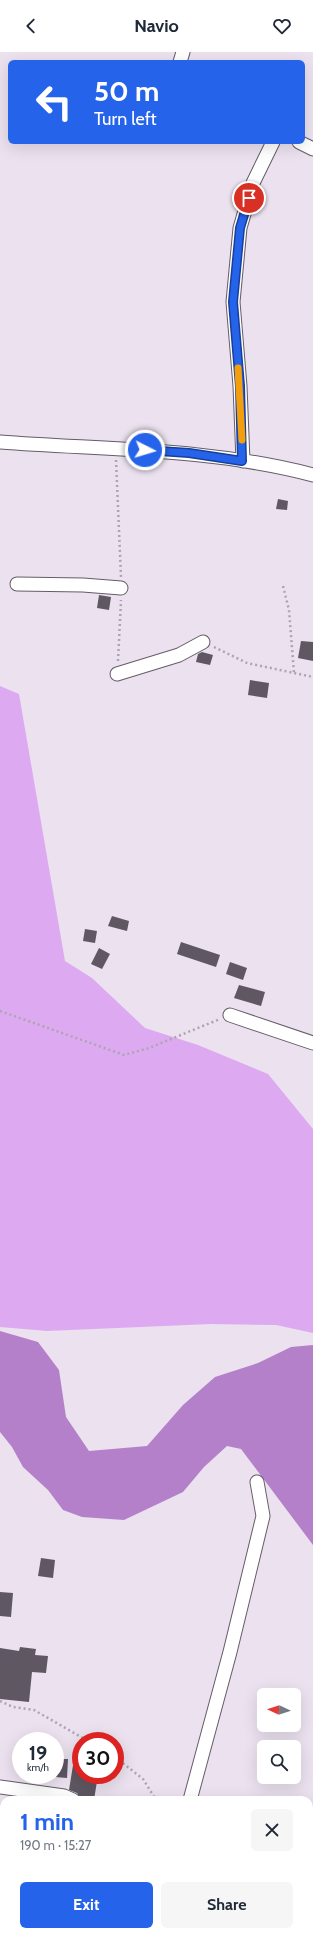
<!DOCTYPE html>
<meta charset="utf-8">
<style>
body{margin:0;font-family:Cabin,sans-serif;background:#f6f6f7;color:#1f2937;height:100vh;display:flex;flex-direction:column;font-size:15px;white-space:nowrap}
*{box-sizing:border-box;margin:0}
p{font-size:13px;color:#747a83}
.icon{flex:none;width:22px;height:22px;fill:none;stroke:currentColor;stroke-width:2;stroke-linecap:round;stroke-linejoin:round}
.map{position:relative;flex:1;overflow:hidden}
.side{position:absolute;left:0px;top:1744px;width:313px;height:140px;display:flex;flex-direction:column;background:#fff;border-radius:12px 12px 0 0;box-shadow:0 4px 16px #0002}
.side>*{flex:none}
.banner{position:absolute;left:8px;top:8px;width:297px;height:84px;border-radius:6px;box-shadow:0 4px 16px #0002;background:#2563eb;color:#fff;overflow:hidden}
.needle{width:26px;rotate:274deg}
.tools{position:absolute;left:257px;top:1636px;display:grid;gap:8px}
.tools a{display:grid;place-items:center;width:44px;height:44px;border-radius:6px;background:#fff;box-shadow:0 4px 16px #0002;font-size:20px}
.speed{position:absolute;left:12px;top:1680px;display:flex;gap:8px;font-size:20px;font-weight:700;text-align:center}
.speed>*{display:grid;place-content:center;width:52px;height:52px;border-radius:50%;background:#fff;box-shadow:0 4px 16px #0002;line-height:1}
.speed small{font-size:10px;font-weight:400}
.speed .limit{border:6px solid #d22;background:#fff;color:#111}
.pin{position:absolute;display:grid;place-items:center;width:34px;height:34px;color:#fff;margin:-17px;border:2px solid #fff;border-radius:50%;box-shadow:0 1px 4px #0007}
.me{position:absolute;width:44px;margin:-22px;rotate:95deg;stroke-linejoin:round;filter:drop-shadow(0 0 3px #0008)}
.turn{display:flex;align-items:center;gap:14px;height:84px;padding:0 20px;font-size:18px}
.turn .icon{width:52px;height:52px;stroke-width:2.5}
.turn b{display:block;font-size:28px;line-height:34px}
.round{display:grid;place-items:center;flex:none;width:42px;height:42px;border-radius:6px;background:#f6f6f7}
.overview{display:flex;align-items:center;justify-content:space-between;height:68px;padding:0 20px}
h1{font-size:24px;font-weight:700;line-height:30px;color:#2563eb}
.primary-button{display:flex;gap:8px;margin-top:auto;padding:8px 20px}
.primary-button a{flex:1;height:46px;border-radius:6px;background:#2563eb;color:#fff;font-size:16px;font-weight:700;line-height:46px;text-align:center}
.primary-button a+a{background:#f6f6f7;color:#1f2937}
header{display:flex;justify-content:space-between;align-items:center;height:52px;padding:0 20px;background:#fff;font-size:18px;font-weight:700}
.map>svg:first-child{display:block}
</style>
<header><svg class="icon" aria-label="back" viewBox="0 0 24 24"><path d="M15 5l-7 7 7 7"/></svg>Navio<svg class="icon" aria-label="heart" viewBox="0 0 24 24"><path d="M12 20l-8-8c-3-5 5-10 8-4 3-6 11-1 8 4z"/></svg></header>
<div class="map">
<svg width="313" height="1884" viewBox="0 0 313 1884">
<rect width="100%" height="100%" fill="#ebe1ef"/>
<path fill="#ddaaf2" d="M0,634L19,642L65,909L92,926L145,976L198,993L268,1022L313,1077V1281L276,1273L211,1272L47,1279L0,1275Z"/>
<path fill="#b480ca" d="M0,1279L38,1290L59,1318L66,1365L89,1399L147,1394L183,1353L215,1325L258,1311L291,1295L313,1293V1493L241,1397L227,1394L204,1415L183,1440L124,1468L82,1465L63,1458L48,1438L23,1415L12,1395L0,1380Z"/>
<g fill="#5f5762">
<path d="M278,447L288,449L287,458L276,457Z"/>
<path d="M99,543L111,545L109,558L97,556Z"/>
<path d="M301,589L313,590V609L298,606Z"/>
<path d="M202,600L213,603L210,613L196,610L198,602Z"/>
<path d="M250,628L269,631L267,646L248,643Z"/>
<path d="M112,864L129,869L127,879L108,874Z"/>
<path d="M85,877L97,879L95,891L83,889Z"/>
<path d="M181,890L220,903L216,915L177,902Z"/>
<path d="M99,896L110,902L102,917L91,912Z"/>
<path d="M230,910L247,916L243,928L226,922Z"/>
<path d="M239,933L265,940L261,954L234,946Z"/>
<path d="M41,1506L55,1508L53,1526L38,1524Z"/>
<path d="M0,1540L13,1541L11,1565L0,1564Z"/>
<path d="M20,1595L36,1597L35,1603L48,1604L46,1621L32,1620L29,1650L0,1647V1596L19,1599Z"/>
<path d="M75,1701L81,1702V1723H98L94,1748L80,1746L77,1741L69,1738Z"/>
<path d="M56,1707H68L67,1726L55,1725Z"/>
</g>
<g fill="none" stroke-linecap="round" stroke-linejoin="round">
<defs>
<g id="minor">
<path d="M180,10L183,0"/>
<path d="M299,90L313,97"/>
<path d="M0,390C105,398 211,396 313,423"/>
<path d="M243,409L240,334L233,250L240,176L253,131L273,90"/>
<path d="M17,532L83,533L121,536"/>
<path d="M117,622L179,603L203,590"/>
<path d="M230,963L313,991"/>
<path d="M0,1735L64,1744L73,1748"/>
<path d="M190,1748L230,1600L263,1464L257,1430"/>
<path d="M309,1825L313,1827"/>
</g>
</defs>
<use href="#minor" stroke="#645c67" stroke-width="15"/>
<g stroke="#aca4af" stroke-width="2.5" stroke-dasharray="2 3" stroke-linecap="butt">
<path d="M116,408L121,525"/>
<path d="M283,534L289,558L294,621"/>
<path d="M214,595L247,611L313,625"/>
<path d="M118,609L121,548"/>
<path d="M0,959L124,1003L149,996L220,967"/>
<path d="M0,1649L13,1655L34,1658L88,1689"/>
<path d="M115,1705L143,1727L156,1748"/>
</g>
<use href="#minor" stroke="#fff" stroke-width="13"/>
</g>
<g fill="none" stroke-linecap="round" stroke-linejoin="round">
<defs>
<path id="route" d="M145,398L189,401L242,409L240,334L233,250L240,176L249,146"/>
</defs>
<use href="#route" stroke="#184099" stroke-width="10"/>
<use href="#route" stroke="#2563eb" stroke-width="7"/>
<path stroke="#f59e0b" stroke-width="7" d="M238,316L242,388"/>
</g>
</svg>
<div class="tools">
<a><svg class="needle" viewBox="-14 -14 28 28"><path d="M0-13l5 13h-10z" fill="#e53935"/><path d="M0 13l5-13h-10z" fill="#747a83"/></svg></a>
<a><svg class="icon" aria-label="search" viewBox="0 0 24 24"><circle cx="10" cy="10" r="6"/><path d="M15 15l6 6"/></svg></a>
</div>
<div class="speed"><div>19<small>km/h</small></div><div class="limit">30</div></div>
<div class="pin" style="left:249px;top:146px;background:#d93025"><svg class="icon" aria-label="arrive" viewBox="0 0 24 24"><path d="M6 21V4h12l-3 4 3 4H6"/></svg></div>
<svg class="me" style="left:145px;top:398px" viewBox="-20 -20 40 40"><circle r="17" fill="#2563eb" stroke="#fff" stroke-width="3"/><path d="M0-11L8 9 0 5-8 9z" fill="#fff"/></svg>
<div class="banner">
<div class="turn"><svg class="icon" aria-label="left" viewBox="0 0 24 24"><path d="M17 20v-9H6M10 6l-5 5 5 5"/></svg><div><b>50 m</b>Turn left</div></div>
</div>
<section class="side">
<div class="overview"><div><h1>1 min</h1><p>190 m · 15:27</p></div><a class="round"><svg class="icon" aria-label="close" viewBox="0 0 24 24"><path d="M6 6l12 12M18 6L6 18"/></svg></a></div>
<div class="primary-button"><a>Exit</a><a>Share</a></div>
</section>
</div>
